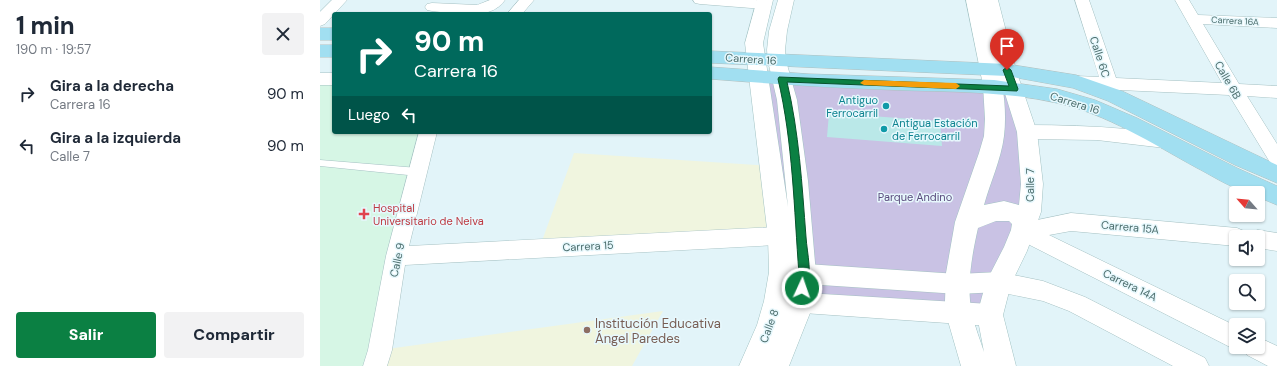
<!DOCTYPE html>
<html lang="es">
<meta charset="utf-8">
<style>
body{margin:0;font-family:"DM Sans",sans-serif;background:#f2f2f3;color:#1f2937;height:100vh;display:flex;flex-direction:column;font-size:15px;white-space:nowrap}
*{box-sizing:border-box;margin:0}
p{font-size:13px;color:#747a83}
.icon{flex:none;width:22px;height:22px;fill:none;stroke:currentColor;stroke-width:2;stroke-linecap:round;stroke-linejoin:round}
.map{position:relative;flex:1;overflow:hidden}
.details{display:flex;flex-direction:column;background:#fff;width:320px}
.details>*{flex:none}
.guide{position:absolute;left:12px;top:12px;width:380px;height:122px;border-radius:4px;box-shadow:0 1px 3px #0004;background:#00695c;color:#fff;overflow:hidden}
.needle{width:26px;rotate:297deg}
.tools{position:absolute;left:909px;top:186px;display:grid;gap:8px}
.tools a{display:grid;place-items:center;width:36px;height:36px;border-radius:4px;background:#fff;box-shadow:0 1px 3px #0004;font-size:20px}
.pin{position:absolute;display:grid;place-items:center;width:34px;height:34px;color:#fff;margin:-41px -17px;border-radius:50% 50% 50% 0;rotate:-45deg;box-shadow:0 0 4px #0007}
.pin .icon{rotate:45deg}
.me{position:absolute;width:44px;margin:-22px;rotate:3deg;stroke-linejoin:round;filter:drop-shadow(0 0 3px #0008)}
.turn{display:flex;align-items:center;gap:14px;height:84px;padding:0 16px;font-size:18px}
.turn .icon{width:52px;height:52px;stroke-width:2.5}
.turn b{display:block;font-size:28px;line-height:34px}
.then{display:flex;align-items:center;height:38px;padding:0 16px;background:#0003;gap:8px;font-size:15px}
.round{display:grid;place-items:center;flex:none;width:42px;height:42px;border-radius:4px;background:#f2f2f3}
.head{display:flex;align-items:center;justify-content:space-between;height:68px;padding:0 16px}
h1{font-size:24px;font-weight:800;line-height:30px}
.primary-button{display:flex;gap:8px;margin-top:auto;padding:8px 16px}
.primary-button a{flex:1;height:46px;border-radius:4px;background:#0b8043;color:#fff;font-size:16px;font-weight:800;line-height:46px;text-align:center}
.primary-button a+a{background:#f2f2f3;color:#1f2937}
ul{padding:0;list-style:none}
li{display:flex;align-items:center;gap:12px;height:52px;padding:0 16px}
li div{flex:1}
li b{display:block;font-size:15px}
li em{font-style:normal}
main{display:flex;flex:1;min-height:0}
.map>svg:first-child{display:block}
</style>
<main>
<section class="details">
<div class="head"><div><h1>1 min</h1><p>190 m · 19:57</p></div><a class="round"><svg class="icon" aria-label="close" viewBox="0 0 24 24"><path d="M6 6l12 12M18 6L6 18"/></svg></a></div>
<ul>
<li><svg class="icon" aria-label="right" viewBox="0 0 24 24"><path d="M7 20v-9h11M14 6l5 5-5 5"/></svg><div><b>Gira a la derecha</b><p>Carrera 16</p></div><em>90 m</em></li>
<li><svg class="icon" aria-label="left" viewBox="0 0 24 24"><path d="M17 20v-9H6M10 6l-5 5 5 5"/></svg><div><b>Gira a la izquierda</b><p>Calle 7</p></div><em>90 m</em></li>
</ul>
<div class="primary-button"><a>Salir</a><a>Compartir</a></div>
</section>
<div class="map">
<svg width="957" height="366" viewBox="0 0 957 366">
<rect width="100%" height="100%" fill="#e2f4f9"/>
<g fill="#f0f5df">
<path d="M254,153L451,166L460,237L219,249Z"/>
<path d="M343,311L312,366H55L60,350Z"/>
</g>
<path fill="#d6f6e5" d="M0,80L14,82V132H108L55,366H0Z"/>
<path fill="#c9c2e4" d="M438,77L694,89L712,184L670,315L457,301Z"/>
<path fill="#bae8e8" d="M509,113L620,121L622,146L507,137Z"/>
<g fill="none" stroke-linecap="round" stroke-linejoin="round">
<defs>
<path id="lane" d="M0,160L98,168L101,170L102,172L101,174L98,176L0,166Z"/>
<g id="street">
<path d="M12,0H27L5,24L0,26V12Z"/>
<path d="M170,0H185C170,22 134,13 112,11L107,10L105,7L107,4L112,3L157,5Z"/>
<path d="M199,0H214L202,14H187Z"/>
<path d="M373,0H436L449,2L451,5L449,8L444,9L380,4L375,3Z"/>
<path d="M755,0H769L796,78L902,83L855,0H869L878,15L957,18V28L883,24L919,84L957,86V98L927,96L957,144V166L951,164L909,95L756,88L750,86L748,82L750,78L756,76L779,77Z"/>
<rect x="0" y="73" width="14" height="12"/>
<path d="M707,125C740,125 773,126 806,129C821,130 837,132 851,136L854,141L851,146L845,148L777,140L707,139L701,137L698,132L701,127Z"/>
<path d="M99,132H117L89,246L475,226L482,229L485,235L482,241L475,244L85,265L72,350L67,366H43L48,350L66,256Z"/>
<path d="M751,213L917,228L924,231L927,237H916V246L751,231L729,235L916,326V347H922L916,349L908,346L696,238L693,232L696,226L703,223Z"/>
<path d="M938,230L957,233V251L938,248V237H929L931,233Z"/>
<path d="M471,263L638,274L679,272L723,281L765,297L885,358L889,366H853L749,311L723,301L679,292L638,294L471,283L463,280L460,273L463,266Z"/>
<path d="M469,292L670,304L678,307L681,315L678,323L670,326L469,312L461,309L458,302L461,295Z"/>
<path d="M938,337L957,346V366H948L927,355L923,347H938Z"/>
</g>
<g id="secondary">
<path d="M437,0H453L443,43L468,207L457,100L448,61L447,50L449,31L458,0H474L467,31L465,50L466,61L477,100L488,181L496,274L494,303L469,366H419L437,325L444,301L449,272L448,237L425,43Z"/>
<path d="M646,0H678L696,70L717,132L723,184L721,212L707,251L691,284L683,315L696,366H641L626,314L625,301L626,273L635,222L659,153L664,136L665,119L663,85ZM682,84L697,132L701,184L699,205L684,201L664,205C670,183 681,160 684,136C686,119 685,101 682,84ZM676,221H689L692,224L691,230L684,247L666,282L657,315L664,352C660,340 655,327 652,314C646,286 652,255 658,228Z"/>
</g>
<g id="primary">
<rect x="0" y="28" width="14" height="12"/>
<rect x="0" y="45" width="14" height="12"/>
<path d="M390,51L687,64L756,75L802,91L957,165V183L915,165L788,101L753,88L687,76L390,63Z"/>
<path d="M390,67L489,74L674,80L737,89L775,100L817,118L917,168L957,186V205L938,197V193C917,193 895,177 877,168C833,144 787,114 737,103C684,91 628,92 574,90C513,88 452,84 390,79Z"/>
</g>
</defs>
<use href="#lane" stroke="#a5c1c3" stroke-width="1"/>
<use href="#street" stroke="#a5c1c3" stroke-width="1"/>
<use href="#secondary" stroke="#a1c2c3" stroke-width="1"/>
<use href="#primary" stroke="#b0bfbe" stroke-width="1"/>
<use href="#lane" fill="#fff" fill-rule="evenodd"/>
<use href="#street" fill="#fff" fill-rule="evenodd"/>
<use href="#secondary" fill="#fff" fill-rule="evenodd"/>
<use href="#primary" fill="#a1dff1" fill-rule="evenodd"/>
</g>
<path fill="#0b8043" stroke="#07532c" d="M687,67L691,70L698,89L697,91L467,82C479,132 482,185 486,237C487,253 493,276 486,292L482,293L479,292L477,288L479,274C474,209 473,142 458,79L459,77L689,86L683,70Z"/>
<path fill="#f59e0b" d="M544,80L636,83L640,86L636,89L544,85L540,83Z"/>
<g fill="#0f9aa8" stroke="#e7f8fd" stroke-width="1.5">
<circle cx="566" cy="106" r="4"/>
<circle cx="564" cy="129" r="4"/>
</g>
<path fill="#e0444e" stroke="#e7f8fd" stroke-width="1.5" d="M42 208h4v4h4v4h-4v4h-4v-4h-4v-4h4z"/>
<circle fill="#8d6e63" stroke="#e7f8fd" stroke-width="1.5" cx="267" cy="330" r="4"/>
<g text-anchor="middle" stroke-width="3" stroke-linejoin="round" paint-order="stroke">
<g font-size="9" fill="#4b6d6c" stroke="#e7f8fd">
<text transform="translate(915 21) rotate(3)" y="3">Carrera 16A</text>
</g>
<g font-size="11" fill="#4b6d6c" stroke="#e7f8fd">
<text transform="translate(780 57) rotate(72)" y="4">Calle 6C</text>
<text transform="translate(431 59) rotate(4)" y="4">Carrera 16</text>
<text transform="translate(908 80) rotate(60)" y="4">Calle 6B</text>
<text transform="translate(755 103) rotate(17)" y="4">Carrera 16</text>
<text transform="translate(710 185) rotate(-90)" y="4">Calle 7</text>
<text transform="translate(810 227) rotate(5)" y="4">Carrera 15A</text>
<text transform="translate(268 246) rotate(-3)" y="4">Carrera 15</text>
<text transform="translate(77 260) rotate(-78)" y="4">Calle 9</text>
<text transform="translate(810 285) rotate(26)" y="4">Carrera 14A</text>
<text transform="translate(449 326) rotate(-70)" y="4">Calle 8</text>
</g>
<g font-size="11" fill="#0d838f" stroke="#e7f8fd" text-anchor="end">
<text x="558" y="104">Antiguo<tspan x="558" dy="13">Ferrocarril</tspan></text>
<text x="572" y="127" text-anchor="start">Antigua Estación<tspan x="572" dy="13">de Ferrocarril</tspan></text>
</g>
<g font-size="11" fill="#5a4b7d" stroke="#e7f8fd">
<text x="595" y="201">Parque Andino</text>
</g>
<g font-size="11" fill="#be3a42" stroke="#e7f8fd" text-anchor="start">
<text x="53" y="212">Hospital<tspan x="53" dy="13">Universitario de Neiva</tspan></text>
</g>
<g font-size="13" fill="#785e54" stroke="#e7f8fd" text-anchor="start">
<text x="275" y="328">Institución Educativa<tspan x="275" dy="15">Ángel Paredes</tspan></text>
</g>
</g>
</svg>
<div class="tools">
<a><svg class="needle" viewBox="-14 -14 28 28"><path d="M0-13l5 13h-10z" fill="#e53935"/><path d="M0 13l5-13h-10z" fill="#747a83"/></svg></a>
<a><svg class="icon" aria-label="sound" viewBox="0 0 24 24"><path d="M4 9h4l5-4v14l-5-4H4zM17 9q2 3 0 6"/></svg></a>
<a><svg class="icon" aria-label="search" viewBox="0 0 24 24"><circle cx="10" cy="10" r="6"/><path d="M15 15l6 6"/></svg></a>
<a><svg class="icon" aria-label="layers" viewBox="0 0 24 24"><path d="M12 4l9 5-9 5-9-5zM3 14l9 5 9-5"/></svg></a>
</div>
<div class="pin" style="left:687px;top:70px;background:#d93025"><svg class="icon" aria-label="arrive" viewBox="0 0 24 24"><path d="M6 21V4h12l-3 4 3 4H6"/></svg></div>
<svg class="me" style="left:482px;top:288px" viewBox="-20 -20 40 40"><circle r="17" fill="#0b8043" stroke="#fff" stroke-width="3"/><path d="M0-11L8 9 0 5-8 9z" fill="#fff"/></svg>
<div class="guide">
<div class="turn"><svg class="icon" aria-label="right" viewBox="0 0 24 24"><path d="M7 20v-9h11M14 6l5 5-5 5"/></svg><div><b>90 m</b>Carrera 16</div></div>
<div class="then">Luego<svg class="icon" aria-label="left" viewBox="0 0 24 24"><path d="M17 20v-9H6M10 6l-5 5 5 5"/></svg></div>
</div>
</div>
</main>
